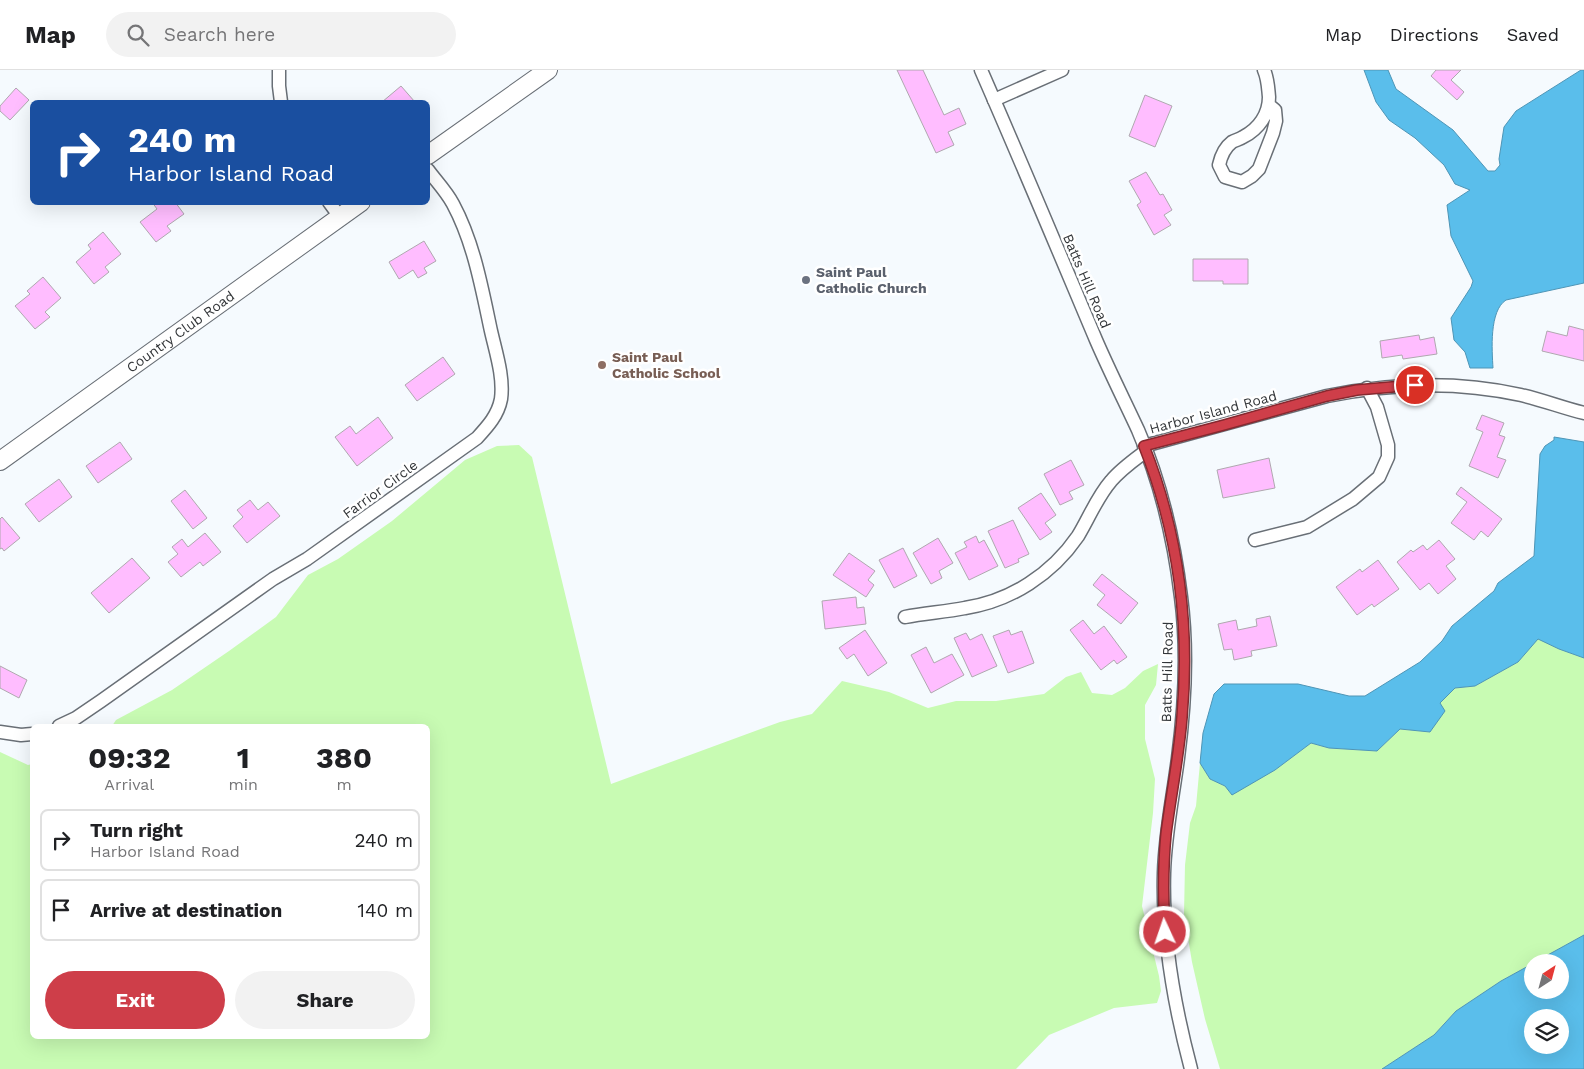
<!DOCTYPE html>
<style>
body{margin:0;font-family:"Work Sans",sans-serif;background:#f2f2f2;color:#202124;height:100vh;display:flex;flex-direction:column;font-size:19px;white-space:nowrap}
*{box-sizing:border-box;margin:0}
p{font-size:16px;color:#757577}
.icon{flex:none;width:28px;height:28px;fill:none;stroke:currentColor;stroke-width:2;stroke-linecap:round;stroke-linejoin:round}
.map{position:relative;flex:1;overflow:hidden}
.side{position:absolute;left:30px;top:654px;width:400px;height:315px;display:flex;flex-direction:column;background:#fff;border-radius:8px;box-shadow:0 5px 20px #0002}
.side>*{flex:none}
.top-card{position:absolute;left:30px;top:30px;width:400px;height:105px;border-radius:8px;box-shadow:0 5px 20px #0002;background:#1a4fa0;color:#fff;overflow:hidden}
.needle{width:32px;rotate:36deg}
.fabs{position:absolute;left:1524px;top:884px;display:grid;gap:10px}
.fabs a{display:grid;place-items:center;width:45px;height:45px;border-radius:50%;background:#fff;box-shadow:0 5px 20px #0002;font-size:25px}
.pin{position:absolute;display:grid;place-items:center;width:42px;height:42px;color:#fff;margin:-21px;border:2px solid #fff;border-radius:50%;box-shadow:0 1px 5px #0007}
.me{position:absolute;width:55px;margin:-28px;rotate:357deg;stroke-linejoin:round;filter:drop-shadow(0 0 4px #0008)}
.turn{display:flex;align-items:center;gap:18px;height:105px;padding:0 15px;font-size:22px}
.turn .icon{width:65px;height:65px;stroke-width:2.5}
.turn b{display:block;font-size:35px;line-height:42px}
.eta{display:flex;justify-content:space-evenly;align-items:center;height:85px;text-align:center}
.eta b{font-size:30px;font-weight:700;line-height:35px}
.button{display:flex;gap:10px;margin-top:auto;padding:10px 15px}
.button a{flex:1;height:58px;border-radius:30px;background:#ce3e49;color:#fff;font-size:20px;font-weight:700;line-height:58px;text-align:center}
.button a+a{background:#f2f2f2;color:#202124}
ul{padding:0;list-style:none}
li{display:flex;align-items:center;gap:15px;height:62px;margin:0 10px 8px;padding:0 5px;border:2px solid #e0e0e0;border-radius:8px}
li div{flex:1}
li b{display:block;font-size:19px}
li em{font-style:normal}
header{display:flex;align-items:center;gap:30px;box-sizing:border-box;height:70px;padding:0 25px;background:#fff;border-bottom:1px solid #e0e0e0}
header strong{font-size:24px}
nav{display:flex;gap:28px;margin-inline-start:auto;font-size:18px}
.search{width:350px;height:45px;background:#f2f2f2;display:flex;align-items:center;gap:12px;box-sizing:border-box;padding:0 18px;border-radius:28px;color:#757577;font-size:19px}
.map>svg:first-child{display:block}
</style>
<header>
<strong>Map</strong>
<div class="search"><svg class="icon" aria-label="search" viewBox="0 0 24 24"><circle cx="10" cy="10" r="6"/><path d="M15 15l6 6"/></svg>Search here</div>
<nav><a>Map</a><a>Directions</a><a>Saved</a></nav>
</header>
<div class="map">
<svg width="1584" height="999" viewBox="0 0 1584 999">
<rect width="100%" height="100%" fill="#f5fafe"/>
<g fill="#c8fbb3">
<path d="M519,375L532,387L611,714L780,652L812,644L842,611L889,622L928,638L956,631H996L1044,624L1066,607L1081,602L1092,623L1112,625L1125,618L1143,601L1158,594L1156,615L1145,635V669L1155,709L1153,743L1142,836L1159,906L1161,921L1157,933L1114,938L1049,965L1016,999H0V682L28,695L32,694V966H428V656H112L116,650L172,620L229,581L276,547L308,505L338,489L392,451L465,390L497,376Z"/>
<path d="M1538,568L1559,579L1584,588V865L1501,911L1456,941L1434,965L1382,999H1220L1205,949L1192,892L1184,844L1185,795L1190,753L1196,736L1200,693L1210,709L1225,716L1275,700L1311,673L1329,678L1377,681L1400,659L1430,662L1440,633L1455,618L1475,616L1518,592Z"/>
</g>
<g fill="#5abeeb" stroke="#4e95b6" fill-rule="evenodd">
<path d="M1364,0H1388L1396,19L1453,60L1488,101H1495L1500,95L1499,89L1504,57L1516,41L1581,0H1584V213L1506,230C1489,241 1492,280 1493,298H1470L1465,282L1454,270L1451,248L1471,217L1473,211L1451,166L1447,135L1470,120L1455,114L1444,95L1415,68L1389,50L1376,32Z"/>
<path d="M1554,367L1584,372V588L1559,579L1538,569L1518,592L1475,616L1455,618L1440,633L1445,641L1430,662L1400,659L1377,681L1329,678L1311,673L1275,700L1232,725L1225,716L1210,709L1200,693L1203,663L1214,624L1224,614H1298L1349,626H1365L1420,592L1442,571L1452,556L1494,521L1498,513L1534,486L1540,384L1545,376L1554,370Z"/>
<path d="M1584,865V999H1382L1434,965L1456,941L1501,911L1532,894V920H1560V892H1535ZM1532,948H1560V975H1532Z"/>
</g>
<g fill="#ffbdff" stroke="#afa8af">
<path d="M897,0H923L944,45L959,38L966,54L948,62L954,75L936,83Z"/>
<path d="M1436,0H1461L1451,10L1464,22L1457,30L1431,6Z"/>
<path d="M401,16L415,32H382Z"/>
<path d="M16,18L29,30L10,50L0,41V36Z"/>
<path d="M1145,25L1172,36L1155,77L1129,66Z"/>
<path d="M1146,102L1160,125L1163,124L1172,140L1164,145L1171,155L1154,165L1137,135L1141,132L1129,111Z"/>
<path d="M152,132H175L184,144L167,156L171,161L156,172L140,152L157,139Z"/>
<path d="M103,162L121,184L105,197L109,202L94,214L76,192L91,179L88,175Z"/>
<path d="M424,171L436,191L424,198L427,203L418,208L413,200L399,209L389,192Z"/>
<path d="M1193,189H1248V214H1223V211H1193Z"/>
<path d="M43,207L61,228L45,242L50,247L35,259L15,236L30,224L27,221Z"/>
<path d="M1569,256L1584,260V291L1542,281L1547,261L1567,266Z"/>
<path d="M1419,265L1420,270L1434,267L1437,284L1403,289L1402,285L1382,288L1380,271Z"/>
<path d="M443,287L455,304L417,331L405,315Z"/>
<path d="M1482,345L1504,353L1499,365L1505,367L1497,387L1506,390L1498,408L1469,396L1483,362L1476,359Z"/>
<path d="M378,347L393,368L357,396L335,367L350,356L356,364Z"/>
<path d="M120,372L132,389L98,413L86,396Z"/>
<path d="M1269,388L1275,418L1223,428L1217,400Z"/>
<path d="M1071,390L1084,415L1069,422L1073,429L1060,435L1044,404Z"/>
<path d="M59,409L72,427L39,452L25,434Z"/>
<path d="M1461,417L1502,449L1488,467L1481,461L1474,470L1451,453L1467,432L1456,424Z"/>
<path d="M185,420L207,448L193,459L171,431Z"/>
<path d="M1041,423L1056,445L1045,453L1052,462L1040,470L1018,438Z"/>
<path d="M250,430L258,440L268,432L280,446L247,473L233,456L243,447L237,440Z"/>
<path d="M2,447L20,468L4,481L2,478L0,479V449Z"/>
<path d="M1013,450L1029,484L1018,489L1019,492L1005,498L988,461Z"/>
<path d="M205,463L221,482L203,496L200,492L181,507L168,492L178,484L172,477L182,469L188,477Z"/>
<path d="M976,466L979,473L984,470L998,496L969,510L955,483L967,477L964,472Z"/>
<path d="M938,468L953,493L939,501L942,508L931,514L913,483Z"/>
<path d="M1439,470L1455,489L1446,496L1456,509L1438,524L1429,513L1420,520L1397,492L1411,480L1413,482L1423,475L1427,480Z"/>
<path d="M903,478L917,506L894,518L879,490Z"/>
<path d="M849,483L875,501L868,510L874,515L866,527L833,505Z"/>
<path d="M132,488L150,508L109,543L91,523Z"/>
<path d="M1378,490L1399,519L1374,537L1372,534L1357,545L1336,517L1360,499L1362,502Z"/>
<path d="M1102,504L1138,533L1121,554L1097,535L1105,525L1093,515Z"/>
<path d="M856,527L857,538L864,537L866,554L825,559L822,531Z"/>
<path d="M1270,546L1277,576L1251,581L1252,586L1234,590L1232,579L1224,580L1218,554L1236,550L1238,560L1257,556L1256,549Z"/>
<path d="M1083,550L1094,564L1104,556L1127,587L1117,594L1114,590L1101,600L1070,560Z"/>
<path d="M865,560L887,593L868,606L854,584L847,589L839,578Z"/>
<path d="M1009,560L1011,565L1022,561L1034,593L1008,603L993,566Z"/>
<path d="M966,563L970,570L982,564L997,596L972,607L954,568Z"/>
<path d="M926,577L934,593L952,584L964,605L931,623L911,585Z"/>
<path d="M0,596L27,610L19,628L0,618Z"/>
</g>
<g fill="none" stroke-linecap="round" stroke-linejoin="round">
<defs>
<g id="street">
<path d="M279,0V16L281,32"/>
<path d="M981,0C1020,89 1058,180 1096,270C1109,300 1124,330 1138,360C1161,413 1174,469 1181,527C1188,580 1185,635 1178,688C1173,727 1165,764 1164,803C1162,870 1174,935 1191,999"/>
<path d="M1264,0C1268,9 1268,17 1269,27C1269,44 1259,59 1243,67C1240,69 1236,70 1232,72C1224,78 1221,86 1219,95L1225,107L1242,112L1252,106L1259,99L1273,63L1276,51L1275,40L1269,35"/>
<path d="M994,30L1062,0"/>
<path d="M329,132L340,147"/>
<path d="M1144,376L1327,326C1391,313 1458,311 1521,325C1543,330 1563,338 1584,343"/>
<path d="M1255,470L1307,457L1353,429L1379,407L1388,387V375L1377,337L1367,318"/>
<path d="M905,547C925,543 945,542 965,538C1011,531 1052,504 1078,466C1089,448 1097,427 1111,411C1121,399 1134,390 1146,381"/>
<path d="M59,656L76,648L101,631L273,509L307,489L477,368C488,356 498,345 501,329C504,307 496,283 491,261C482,219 474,173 453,134C446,121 436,111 428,100"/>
<path d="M0,662L21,665L32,664"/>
</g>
<g id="secondary">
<path d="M428,85L548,0"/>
<path id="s1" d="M0,391L361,132"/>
</g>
</defs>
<use href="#street" stroke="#696f76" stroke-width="15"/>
<use href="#secondary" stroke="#696f76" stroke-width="20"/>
<use href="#street" stroke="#fff" stroke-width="12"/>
<use href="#secondary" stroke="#fff" stroke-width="18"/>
</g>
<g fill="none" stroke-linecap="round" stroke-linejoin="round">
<defs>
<path id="route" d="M1165,862C1163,829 1163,796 1166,764C1171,725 1179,686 1182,647C1190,555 1178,462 1144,376L1224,355L1327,326L1357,320L1415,315"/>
</defs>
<use href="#route" stroke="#86282f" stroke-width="12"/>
<use href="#route" stroke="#ce3e49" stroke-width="9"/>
</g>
<circle fill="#6b7280" stroke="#fff" stroke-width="2" cx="806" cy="210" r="5"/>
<circle fill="#8d6e63" stroke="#fff" stroke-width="2" cx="602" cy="295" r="5"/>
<g text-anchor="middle" stroke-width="5" stroke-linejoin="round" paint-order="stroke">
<g font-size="14" font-weight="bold" fill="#5b616d" stroke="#fff" text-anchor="start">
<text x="816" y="207">Saint Paul<tspan x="816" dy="16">Catholic Church</tspan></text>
</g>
<g font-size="14" fill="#333639" stroke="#fff">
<text transform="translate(1087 211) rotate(67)" y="5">Batts Hill Road</text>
<text dy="5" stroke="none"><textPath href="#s1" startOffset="222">Country Club Road</textPath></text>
<text transform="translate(1213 342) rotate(-15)" y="5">Harbor Island Road</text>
<text transform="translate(380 419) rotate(-36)" y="5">Farrior Circle</text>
<text transform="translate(1167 602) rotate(-89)" y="5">Batts Hill Road</text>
</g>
<g font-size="14" font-weight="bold" fill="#785e54" stroke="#fff" text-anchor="start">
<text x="612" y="292">Saint Paul<tspan x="612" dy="16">Catholic School</tspan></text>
</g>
</g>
</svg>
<div class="fabs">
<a><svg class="needle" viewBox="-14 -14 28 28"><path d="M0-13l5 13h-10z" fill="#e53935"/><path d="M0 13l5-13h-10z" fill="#757577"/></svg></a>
<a><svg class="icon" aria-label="layers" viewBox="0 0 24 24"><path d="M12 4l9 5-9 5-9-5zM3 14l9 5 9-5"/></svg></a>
</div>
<div class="pin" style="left:1415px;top:315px;background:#d93025"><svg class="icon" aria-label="arrive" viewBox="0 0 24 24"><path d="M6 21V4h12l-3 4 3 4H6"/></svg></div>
<svg class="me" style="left:1165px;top:862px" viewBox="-20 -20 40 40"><circle r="17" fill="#ce3e49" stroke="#fff" stroke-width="3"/><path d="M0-11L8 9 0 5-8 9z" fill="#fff"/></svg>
<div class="top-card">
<div class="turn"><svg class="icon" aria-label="right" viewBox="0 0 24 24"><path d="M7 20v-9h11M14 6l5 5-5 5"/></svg><div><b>240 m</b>Harbor Island Road</div></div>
</div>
<section class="side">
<div class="eta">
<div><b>09:32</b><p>Arrival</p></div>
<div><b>1</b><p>min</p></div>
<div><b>380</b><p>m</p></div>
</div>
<ul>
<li><svg class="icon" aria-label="right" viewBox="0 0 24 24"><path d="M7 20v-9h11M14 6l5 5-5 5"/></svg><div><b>Turn right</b><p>Harbor Island Road</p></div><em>240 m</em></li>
<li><svg class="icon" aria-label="arrive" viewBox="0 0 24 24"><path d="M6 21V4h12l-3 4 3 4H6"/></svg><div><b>Arrive at destination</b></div><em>140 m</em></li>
</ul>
<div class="button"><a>Exit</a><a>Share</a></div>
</section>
</div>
